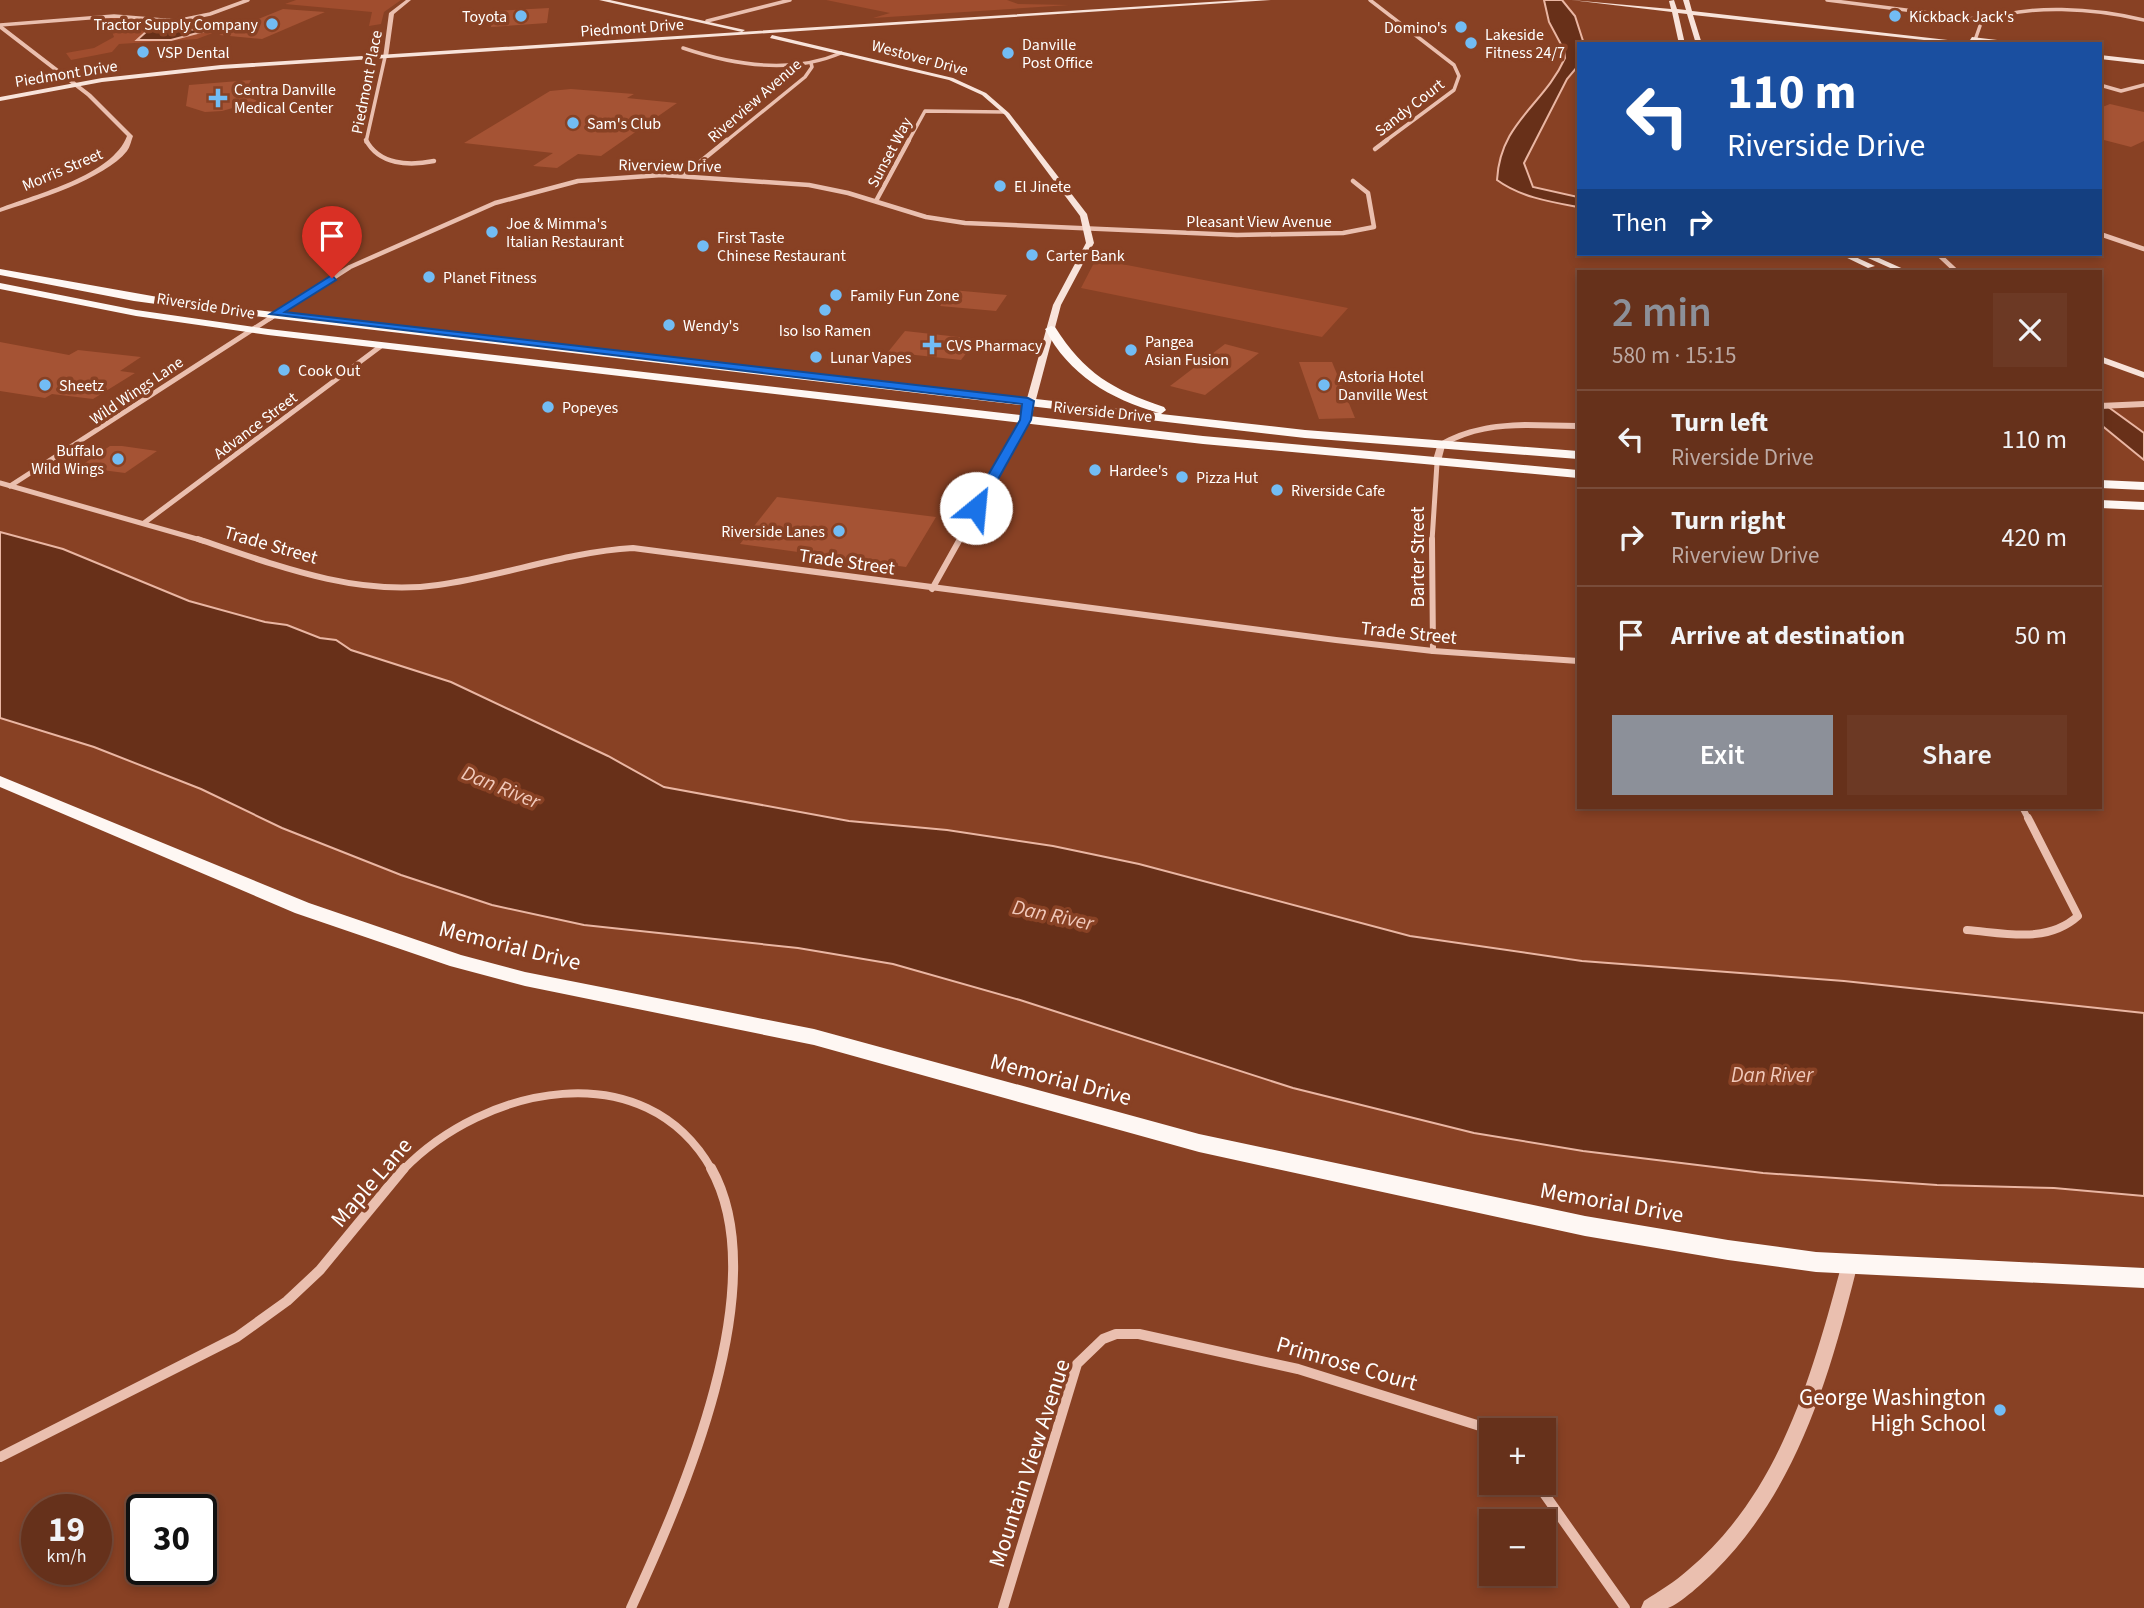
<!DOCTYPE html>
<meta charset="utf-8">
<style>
body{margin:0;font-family:"Source Sans 3",sans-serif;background:#6c3924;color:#f1f3f6;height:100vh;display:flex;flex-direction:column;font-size:26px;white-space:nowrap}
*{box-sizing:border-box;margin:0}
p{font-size:23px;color:#bca9a3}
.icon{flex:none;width:38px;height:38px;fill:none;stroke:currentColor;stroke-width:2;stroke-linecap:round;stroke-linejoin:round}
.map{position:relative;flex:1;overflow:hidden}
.sheet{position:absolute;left:1577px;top:270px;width:525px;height:539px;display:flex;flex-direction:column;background:#66311b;border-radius:0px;box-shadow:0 4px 10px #0003,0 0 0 2px #794c3a}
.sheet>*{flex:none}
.guide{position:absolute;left:1577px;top:42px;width:525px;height:214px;border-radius:0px;box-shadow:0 4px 10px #0003,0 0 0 2px #794c3a;background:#1a4fa0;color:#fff;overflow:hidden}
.buttons{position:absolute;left:1479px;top:1418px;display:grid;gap:14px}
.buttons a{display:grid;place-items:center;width:77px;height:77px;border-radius:0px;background:#66311b;box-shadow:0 4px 10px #0003,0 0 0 2px #794c3a;font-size:35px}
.speed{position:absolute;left:21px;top:1494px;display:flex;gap:14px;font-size:35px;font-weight:700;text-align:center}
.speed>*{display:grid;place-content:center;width:91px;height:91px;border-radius:50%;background:#66311b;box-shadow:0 4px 10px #0003,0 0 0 2px #794c3a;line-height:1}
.speed small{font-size:18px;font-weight:400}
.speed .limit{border:4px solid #111;border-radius:10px;background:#fff;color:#111}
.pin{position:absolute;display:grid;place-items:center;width:60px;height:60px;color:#fff;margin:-72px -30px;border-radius:50% 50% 50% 0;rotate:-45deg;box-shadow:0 0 7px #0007}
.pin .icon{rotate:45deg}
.me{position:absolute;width:77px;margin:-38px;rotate:28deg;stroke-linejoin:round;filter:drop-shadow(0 0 5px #0008)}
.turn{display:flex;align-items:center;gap:24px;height:147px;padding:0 35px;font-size:32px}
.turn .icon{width:91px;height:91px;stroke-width:2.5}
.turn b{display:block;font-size:49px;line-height:60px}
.then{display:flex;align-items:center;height:66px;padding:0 35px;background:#0003;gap:14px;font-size:26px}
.round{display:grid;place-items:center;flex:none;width:74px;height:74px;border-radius:0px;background:#6c3924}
.overview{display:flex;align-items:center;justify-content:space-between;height:119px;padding:0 35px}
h1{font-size:42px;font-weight:600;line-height:52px;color:#8c9099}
.cta{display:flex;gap:14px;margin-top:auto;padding:14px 35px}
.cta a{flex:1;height:80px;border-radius:0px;background:#8c9099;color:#fff;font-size:28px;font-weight:600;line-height:80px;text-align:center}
.cta a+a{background:#6c3924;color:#f1f3f6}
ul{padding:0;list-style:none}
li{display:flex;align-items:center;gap:21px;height:98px;padding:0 35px;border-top:2px solid #794c3a}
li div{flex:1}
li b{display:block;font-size:26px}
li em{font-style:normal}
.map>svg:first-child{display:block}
</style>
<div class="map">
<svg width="2144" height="1608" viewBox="0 0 2144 1608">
<rect width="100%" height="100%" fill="#884124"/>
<g fill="#a04d2e">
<path d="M296,0H401L384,12L381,24L369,26L372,12L285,4Z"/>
<path d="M826,0H1007L1018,4L1069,5L873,18L890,13Z"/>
<path d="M98,17L231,26L197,39L119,44L112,52L71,60L66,53L94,48L114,37L111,29L113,21Z"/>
<path d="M1096,259L1348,308L1322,337L1081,288Z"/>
</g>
<g fill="#683019" stroke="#eab6a3" stroke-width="2">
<path d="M1544,0H1562L1575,16L1584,44H1578V66L1567,79L1524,163L1533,187L1578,197V207C1551,202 1520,197 1497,180C1500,122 1544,105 1565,58L1564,50L1549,22Z"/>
<path d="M188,29L205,31L171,40H137L147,31Z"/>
<path d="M2100,401L2144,433V460L2100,424Z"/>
<path d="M0,532L63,549L189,601L265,622L287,625L320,638L336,640L351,650L451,682L608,756L664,787L849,821L947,830L1053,846L1139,864L1410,936L1582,961L1844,981L2144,1013V1196L2054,1188L1937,1185L1763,1173L1583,1151L1474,1133L1293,1088L1020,1000L893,964L798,948L584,925L492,905L401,875L282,828L201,789L94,747L0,718Z"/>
</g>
<g fill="#a55334">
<path d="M549,8L547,23L491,27L494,11Z"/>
<path d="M283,9L325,12L262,39L219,35Z"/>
<path d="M251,80L243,95L258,101L222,111L205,112L186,106L189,85Z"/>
<path d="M571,89L634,94L627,98L677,103L601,156L578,154L557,168L533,166L553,153L464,143L550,91Z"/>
<path d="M2110,104L2144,112V141L2131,147L2100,139V108Z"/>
<path d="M952,290L1007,295L996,311L940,306Z"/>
<path d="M905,331L977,339L961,360L888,352Z"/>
<path d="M0,342L69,355L78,350L141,357L120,371L135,373L93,399L52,394L45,398L0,391Z"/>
<path d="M1225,344L1259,353L1205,395L1170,386Z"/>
<path d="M1299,362H1332L1355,418L1319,419Z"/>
<path d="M110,446H122L157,451L125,473L79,467Z"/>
<path d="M777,497L936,517L906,567L740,544Z"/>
</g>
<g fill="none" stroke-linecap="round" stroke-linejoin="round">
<g stroke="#eabfaf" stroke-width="3.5">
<path d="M1370,0L1454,65L1459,76L1454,90L1384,142"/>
<path d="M1827,0L1985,20"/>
<path d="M707,21L790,0"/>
<path d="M0,25L114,16L176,21L210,14L248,0"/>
<path d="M1974,43L1981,23C2025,2 2098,9 2144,20"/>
<path d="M683,48C733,65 792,74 841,53"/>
<path d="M2100,85L2121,91L2144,85"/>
<path d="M366,142L385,57"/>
<path d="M725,142L805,77L812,67L811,63"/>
<path d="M908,142L925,111L1004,112"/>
</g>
<g stroke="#eabfaf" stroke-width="4.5">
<path d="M366,140C379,165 409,166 434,161"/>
<path d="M1375,149L1387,140"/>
<path d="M684,175L727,140"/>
<path d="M876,201L909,140"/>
<path d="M2100,234L2144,249"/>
<path d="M1938,254L1956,271"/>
<path d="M269,319L350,267L495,203L578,181L662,175L809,185L848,193L926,217L965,223L1237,235L1343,233L1374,227L1368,193L1353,181"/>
</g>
<g stroke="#eabfaf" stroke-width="5">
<path d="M0,483L204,541"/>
<path d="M10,486L272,317"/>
<path d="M144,523L381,346"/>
<path d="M959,541L1026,420"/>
<path d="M1432,541L1437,463"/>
</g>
<g stroke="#eabfaf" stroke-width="6">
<path d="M198,539C275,565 356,597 438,585C504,576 566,552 633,548L1336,640L1433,651L1578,661"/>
<path d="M1432,539L1433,651"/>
<path d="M932,589L960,539"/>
<path d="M2022,807L2029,820"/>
</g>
<g stroke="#eabfaf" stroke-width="8">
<path d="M1967,930C2005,933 2047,944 2078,916L2028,818"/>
<path d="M403,1170C484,1086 645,1051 712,1170"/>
</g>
<g stroke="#eabfaf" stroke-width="10">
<path d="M0,1457L237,1337L287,1301L320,1270L404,1168"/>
<path d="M1536,1482L1625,1608"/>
<path d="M631,1608C682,1497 776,1284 711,1168"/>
<path d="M1003,1608L1077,1364L1103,1339L1116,1334H1139L1298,1369L1480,1426L1491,1434"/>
</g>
<g fill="#eabfaf" fill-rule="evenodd">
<path d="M406,0H411L394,14L388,57L383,58L389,13Z"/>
<path d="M0,24L91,94L133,136C131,141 130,147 127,151C105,179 34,201 0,212V208C36,194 113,175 127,136L87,96L0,29Z"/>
<path d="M2144,401V407L2100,409V403Z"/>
<path d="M1525,422L1578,423V429C1532,429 1487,422 1445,446L1440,465H1434L1432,463L1438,443C1466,427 1493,423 1525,422Z"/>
<path d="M1850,1256L1856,1258L1858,1263C1830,1375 1798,1489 1714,1572C1705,1581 1680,1604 1668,1608C1661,1608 1649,1608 1641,1608L1644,1601C1659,1591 1675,1582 1688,1570C1780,1493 1812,1375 1842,1263L1844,1258Z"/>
</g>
<g fill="#f8e3da" fill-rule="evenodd">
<path d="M599,0H610L745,30L742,32Z"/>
<path d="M1241,0H1271L221,69L102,82L0,101V97L102,78L221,65Z"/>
<path d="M1571,0L1671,9L1669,1L1674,0L1677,9L1686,10L1683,0H1689L1692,11L1983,44H1961L1693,15L1702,44H1696L1687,14L1678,13L1685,44H1679L1672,12Z"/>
<path d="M772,35L953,78L986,93L1009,113L1087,214L1094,243L1061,305L1030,422L1021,420L1053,305L1086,243L1080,216L1005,115L982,95L949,80L770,38Z"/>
<path d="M1972,37L2014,42L2017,44L1970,40Z"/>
<path d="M2100,55L2144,60V64L2100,59Z"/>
<path d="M1839,254H1849L1875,266L1868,268Z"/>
<path d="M1859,254H1870L1908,271H1897Z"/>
<path d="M2100,356L2144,372V378L2100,362Z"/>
</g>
<g fill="#fef7f3" fill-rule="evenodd">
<path d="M0,269L186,302L1159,413C1110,399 1069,375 1045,329L1051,326L1055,327C1084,373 1113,390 1164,407L1166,410L1161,414L1305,430L1578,451V459L1305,438L186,308L134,301L0,275Z"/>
<path d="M0,283L136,310L268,329L1203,436L1578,470V478L1203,444L268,335L136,316L0,289Z"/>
<path d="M2100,480L2144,482V490L2100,488Z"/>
<path d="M2100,500L2144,502V510L2100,508Z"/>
<path d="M0,776L309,903L461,955L525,972L814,1029L1199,1134L1585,1216L1728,1240L1816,1252L2144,1268V1288L1816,1272L1728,1260L1585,1236L1199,1152L814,1045L525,986L450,966L295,913L0,787Z"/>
</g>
</g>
<path fill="#1a73e8" stroke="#114b97" stroke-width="2" d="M332,275L336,280L285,312L1028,398L1034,401L1031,420L982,508L976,512L969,508L1020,420L1022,404L270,314Z"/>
<g fill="#72bcf4" stroke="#884124" stroke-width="2.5">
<circle cx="521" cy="16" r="7"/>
<circle cx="1895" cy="16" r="7"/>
<circle cx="272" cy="24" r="7"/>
<circle cx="1461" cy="27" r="7"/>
<circle cx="1471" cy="43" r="7"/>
<circle cx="143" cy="52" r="7"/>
<circle cx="1008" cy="53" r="7"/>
<path d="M214.5 87.5h7v7h7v7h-7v7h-7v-7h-7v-7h7z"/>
<circle cx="573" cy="123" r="7"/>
<circle cx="1000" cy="186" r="7"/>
<circle cx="492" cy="232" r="7"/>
<circle cx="703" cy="246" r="7"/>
<circle cx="1032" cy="255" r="7"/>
<circle cx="429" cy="277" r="7"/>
<circle cx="836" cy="295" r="7"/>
<circle cx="825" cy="310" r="7"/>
<circle cx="669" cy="325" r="7"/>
<path d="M928.5 334.5h7v7h7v7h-7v7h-7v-7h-7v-7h7z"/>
<circle cx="1131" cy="350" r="7"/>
<circle cx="816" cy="357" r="7"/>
<circle cx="284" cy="370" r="7"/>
<circle cx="45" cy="385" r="7"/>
<circle cx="1324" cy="385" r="7"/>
<circle cx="548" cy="407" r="7"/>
<circle cx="118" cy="459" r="7"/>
<circle cx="1095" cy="470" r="7"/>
<circle cx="1182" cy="477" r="7"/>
<circle cx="1277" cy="490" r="7"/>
<circle cx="839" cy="531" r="7"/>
<circle cx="2000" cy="1410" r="7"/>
</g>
<g text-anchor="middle" stroke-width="7" stroke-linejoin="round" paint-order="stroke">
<g font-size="16" fill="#fff" stroke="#884124" text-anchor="start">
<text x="507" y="22" text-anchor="end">Toyota</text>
<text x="1909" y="22">Kickback Jack's</text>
<text x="258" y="30" text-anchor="end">Tractor Supply Company</text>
<text x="1447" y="33" text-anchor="end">Domino's</text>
<text x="1485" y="40">Lakeside<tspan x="1485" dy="18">Fitness 24/7</tspan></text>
<text x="1022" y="50">Danville<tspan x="1022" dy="18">Post Office</tspan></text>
<text x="157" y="58">VSP Dental</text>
<text x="234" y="95">Centra Danville<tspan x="234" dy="18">Medical Center</tspan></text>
<text x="587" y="129">Sam's Club</text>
<text x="1014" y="192">El Jinete</text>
<text x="506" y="229">Joe &amp; Mimma's<tspan x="506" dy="18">Italian Restaurant</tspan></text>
<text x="717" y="243">First Taste<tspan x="717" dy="18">Chinese Restaurant</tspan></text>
<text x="1046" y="261">Carter Bank</text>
<text x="443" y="283">Planet Fitness</text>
<text x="850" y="301">Family Fun Zone</text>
<text x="683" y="331">Wendy's</text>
<text x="825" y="336" text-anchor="middle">Iso Iso Ramen</text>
<text x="1145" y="347">Pangea<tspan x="1145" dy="18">Asian Fusion</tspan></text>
<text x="946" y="351">CVS Pharmacy</text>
<text x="830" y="363">Lunar Vapes</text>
<text x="298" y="376">Cook Out</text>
<text x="1338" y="382">Astoria Hotel<tspan x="1338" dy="18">Danville West</tspan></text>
<text x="59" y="391">Sheetz</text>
<text x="562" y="413">Popeyes</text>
<text x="104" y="456" text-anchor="end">Buffalo<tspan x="104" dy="18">Wild Wings</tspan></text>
<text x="1109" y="476">Hardee's</text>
<text x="1196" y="483">Pizza Hut</text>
<text x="1291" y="496">Riverside Cafe</text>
<text x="825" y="537" text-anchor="end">Riverside Lanes</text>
</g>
<g font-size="16" fill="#fff" stroke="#884124">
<text transform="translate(632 27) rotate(-4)" y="6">Piedmont Drive</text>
<text transform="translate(920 57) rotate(15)" y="6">Westover Drive</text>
<text transform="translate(66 73) rotate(-9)" y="6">Piedmont Drive</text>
<text transform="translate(366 82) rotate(-79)" y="6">Piedmont Place</text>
<text transform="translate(754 100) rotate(-41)" y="6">Riverview Avenue</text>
<text transform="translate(1409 107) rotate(-38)" y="6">Sandy Court</text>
<text transform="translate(889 152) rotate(-62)" y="6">Sunset Way</text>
<text transform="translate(670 165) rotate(1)" y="6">Riverview Drive</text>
<text transform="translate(62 169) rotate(-23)" y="6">Morris Street</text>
<text x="1259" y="227">Pleasant View Avenue</text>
<text transform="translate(206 305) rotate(9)" y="6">Riverside Drive</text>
<text transform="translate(136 390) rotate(-34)" y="6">Wild Wings Lane</text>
<text transform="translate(1103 411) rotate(6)" y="6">Riverside Drive</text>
<text transform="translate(255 425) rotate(-37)" y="6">Advance Street</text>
</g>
<g font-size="19" fill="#fff" stroke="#884124">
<text transform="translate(271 544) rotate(16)" y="7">Trade Street</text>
<text transform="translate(1417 557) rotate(-90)" y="7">Barter Street</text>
<text transform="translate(847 561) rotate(8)" y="7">Trade Street</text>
<text transform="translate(1409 632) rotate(6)" y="7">Trade Street</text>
</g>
<g font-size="21" font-style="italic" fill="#f1c9bb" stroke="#884124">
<text transform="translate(501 787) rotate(22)" y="7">Dan River</text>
<text transform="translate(1053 915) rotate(12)" y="7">Dan River</text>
<text x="1772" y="1082">Dan River</text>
</g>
<g font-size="23" fill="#fff" stroke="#884124">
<text transform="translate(510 945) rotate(14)" y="8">Memorial Drive</text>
<text transform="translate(1061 1079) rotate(15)" y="8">Memorial Drive</text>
<text transform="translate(371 1182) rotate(-49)" y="8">Maple Lane</text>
<text transform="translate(1612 1202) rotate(10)" y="8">Memorial Drive</text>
<text transform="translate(1347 1363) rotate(16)" y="8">Primrose Court</text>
<text transform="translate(1029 1463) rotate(-72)" y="8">Mountain View Avenue</text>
</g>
<g font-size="23" fill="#fff" stroke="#884124" text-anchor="end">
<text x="1986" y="1405">George Washington<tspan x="1986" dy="26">High School</tspan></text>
</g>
</g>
</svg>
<div class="buttons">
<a>+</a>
<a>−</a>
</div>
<div class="speed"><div>19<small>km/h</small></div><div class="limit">30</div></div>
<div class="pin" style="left:332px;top:278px;background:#d93025"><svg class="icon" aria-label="arrive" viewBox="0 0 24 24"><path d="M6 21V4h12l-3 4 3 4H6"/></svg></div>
<svg class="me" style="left:976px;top:508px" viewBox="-20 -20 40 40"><circle r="19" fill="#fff"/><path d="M0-13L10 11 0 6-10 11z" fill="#1a73e8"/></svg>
<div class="guide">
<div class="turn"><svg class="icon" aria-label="left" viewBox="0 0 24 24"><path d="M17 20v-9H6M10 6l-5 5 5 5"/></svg><div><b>110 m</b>Riverside Drive</div></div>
<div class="then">Then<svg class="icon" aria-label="right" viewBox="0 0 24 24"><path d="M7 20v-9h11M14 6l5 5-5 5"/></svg></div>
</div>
<section class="sheet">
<div class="overview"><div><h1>2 min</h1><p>580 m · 15:15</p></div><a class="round"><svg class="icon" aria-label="close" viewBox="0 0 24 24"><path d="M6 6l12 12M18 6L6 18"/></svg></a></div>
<ul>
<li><svg class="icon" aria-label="left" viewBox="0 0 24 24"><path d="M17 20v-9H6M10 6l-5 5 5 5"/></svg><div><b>Turn left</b><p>Riverside Drive</p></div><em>110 m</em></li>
<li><svg class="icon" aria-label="right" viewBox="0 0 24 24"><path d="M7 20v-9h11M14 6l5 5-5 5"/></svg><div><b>Turn right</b><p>Riverview Drive</p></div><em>420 m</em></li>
<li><svg class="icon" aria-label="arrive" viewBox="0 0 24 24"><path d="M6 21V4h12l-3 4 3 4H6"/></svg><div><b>Arrive at destination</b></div><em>50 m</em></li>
</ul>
<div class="cta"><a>Exit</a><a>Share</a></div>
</section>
</div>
